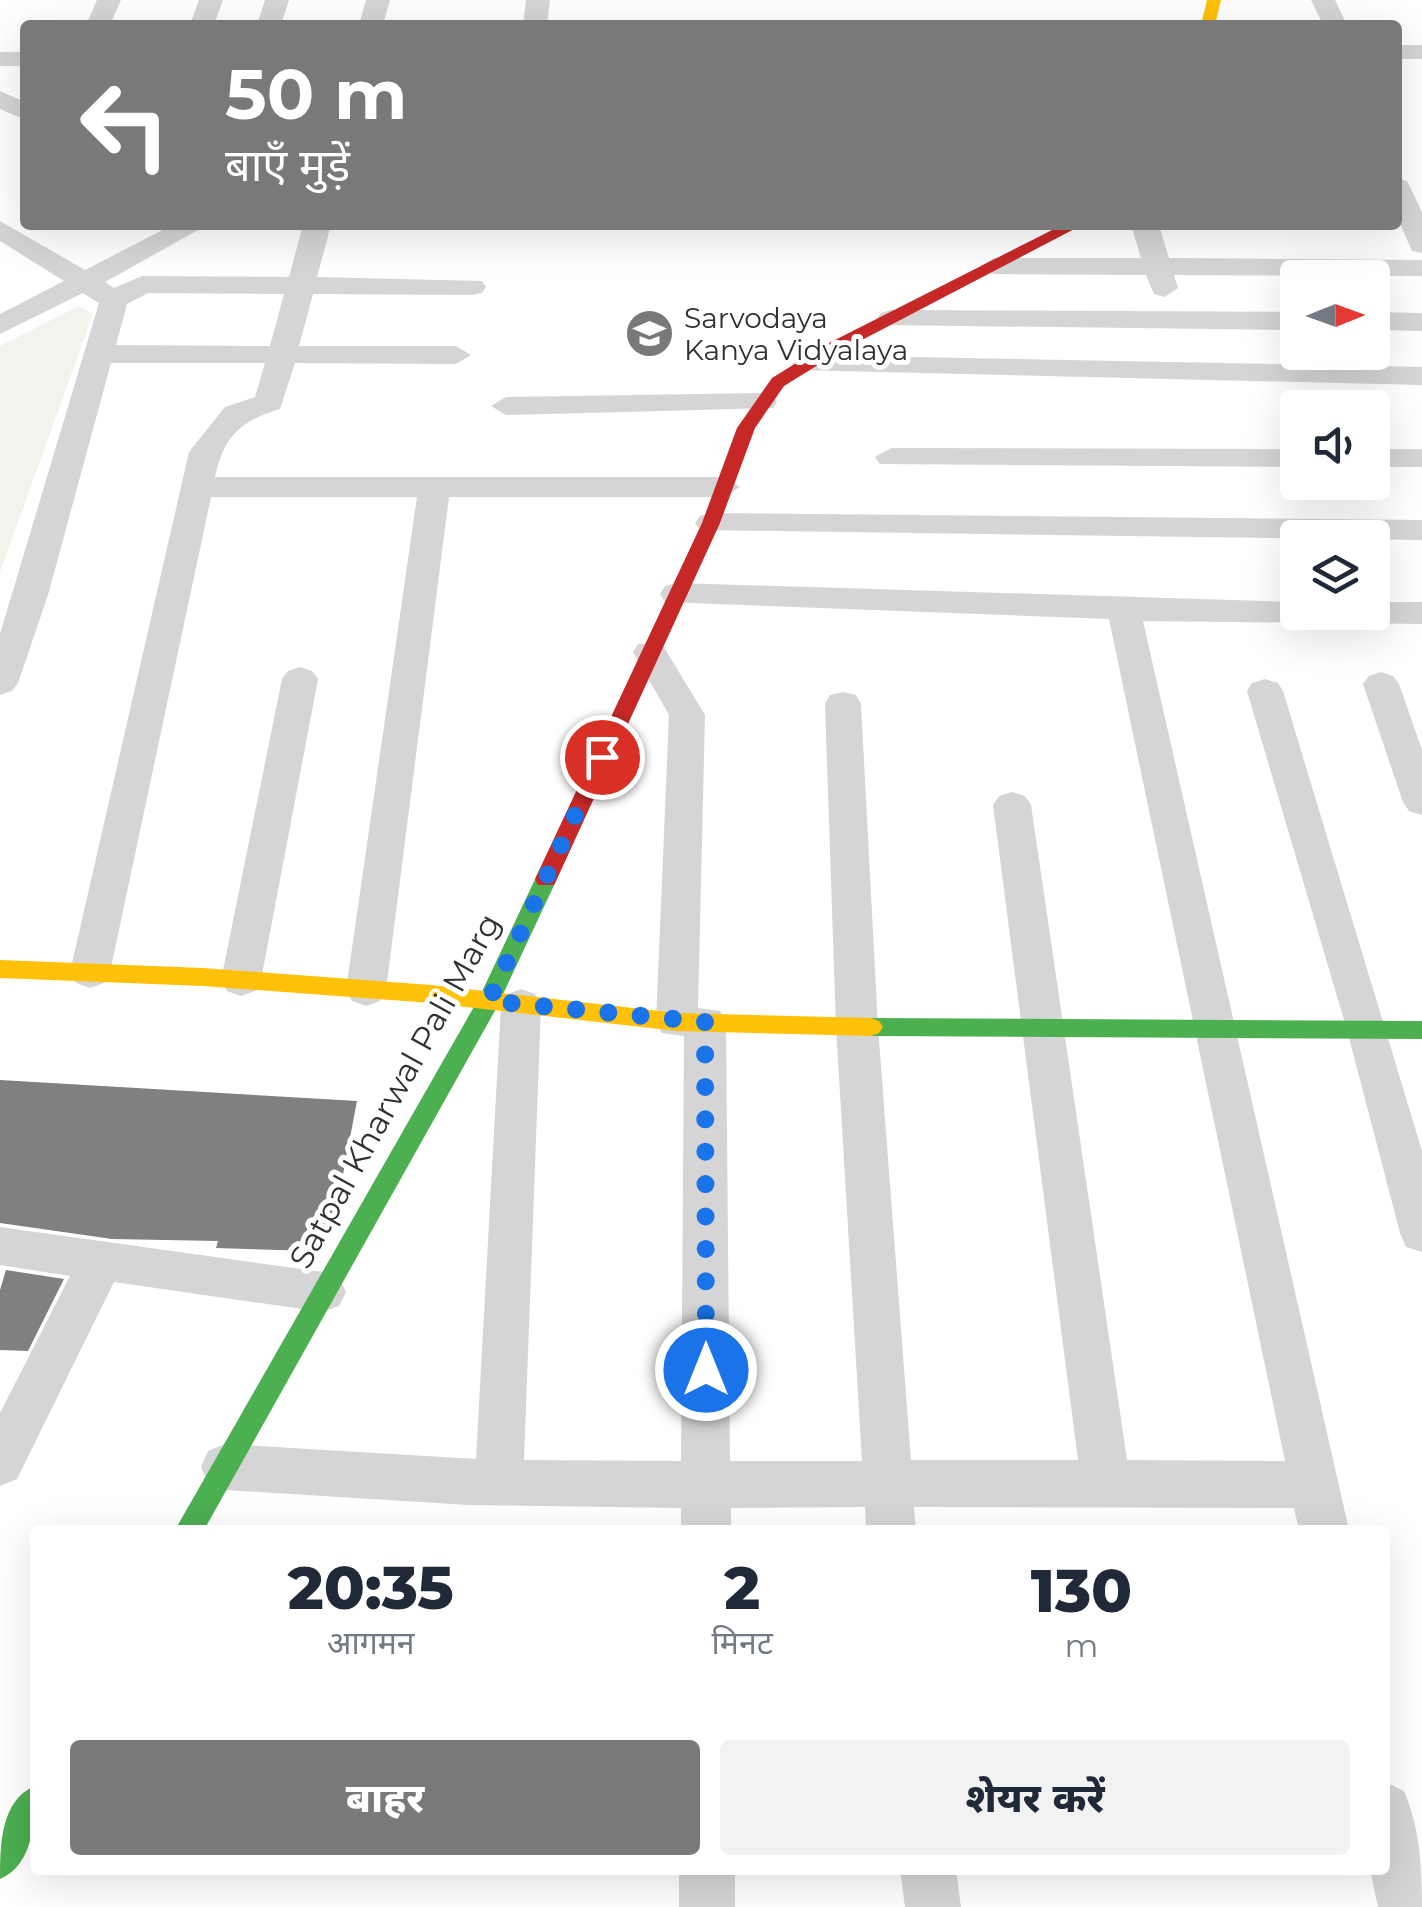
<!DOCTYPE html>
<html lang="hi">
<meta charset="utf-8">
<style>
body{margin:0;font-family:Montserrat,"Noto Sans Devanagari",sans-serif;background:#f2f2f3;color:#1f2937;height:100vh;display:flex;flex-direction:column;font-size:38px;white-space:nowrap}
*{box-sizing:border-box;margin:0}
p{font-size:32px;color:#747a83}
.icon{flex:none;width:55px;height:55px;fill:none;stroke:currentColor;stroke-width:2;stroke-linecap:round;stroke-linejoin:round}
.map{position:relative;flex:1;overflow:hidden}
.details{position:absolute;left:30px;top:1525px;width:1360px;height:350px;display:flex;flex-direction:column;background:#fff;border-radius:10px;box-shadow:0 10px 40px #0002}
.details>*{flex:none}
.guide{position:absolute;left:20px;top:20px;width:1382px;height:210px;border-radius:10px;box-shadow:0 10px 40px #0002;background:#797979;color:#fff;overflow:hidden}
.needle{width:65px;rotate:89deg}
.controls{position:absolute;left:1280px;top:260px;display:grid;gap:20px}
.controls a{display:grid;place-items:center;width:110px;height:110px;border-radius:10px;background:#fff;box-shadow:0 10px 40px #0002;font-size:50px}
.pin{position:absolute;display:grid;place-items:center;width:85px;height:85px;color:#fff;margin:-42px;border:5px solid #fff;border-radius:50%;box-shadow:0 2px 10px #0007}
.me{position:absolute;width:110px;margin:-55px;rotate:0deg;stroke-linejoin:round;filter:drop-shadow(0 0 8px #0008)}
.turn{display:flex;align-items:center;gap:35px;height:210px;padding:0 40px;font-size:45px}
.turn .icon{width:130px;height:130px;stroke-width:2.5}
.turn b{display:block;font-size:70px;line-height:85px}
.eta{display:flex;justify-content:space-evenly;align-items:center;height:170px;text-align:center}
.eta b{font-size:60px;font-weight:800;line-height:70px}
.primary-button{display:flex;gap:20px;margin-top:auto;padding:20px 40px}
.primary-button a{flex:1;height:115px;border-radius:10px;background:#797979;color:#fff;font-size:40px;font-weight:800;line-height:115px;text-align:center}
.primary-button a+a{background:#f2f2f3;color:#1f2937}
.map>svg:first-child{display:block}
</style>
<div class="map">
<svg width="1422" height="1907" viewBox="0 0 1422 1907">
<rect width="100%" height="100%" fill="#fff"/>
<path fill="#f1f3ed" d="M79,306L93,314L0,572V346Z"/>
<g fill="#808080">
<path d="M0,1080L357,1101L337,1206L311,1251L216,1248L218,1241L112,1239L0,1223Z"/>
<path d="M6,1270L64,1279L28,1351L0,1350V1290Z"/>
</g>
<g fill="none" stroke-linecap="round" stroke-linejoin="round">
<g fill="#d5d5d5" fill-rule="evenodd">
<path d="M97,0H121L110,25H86Z"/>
<path d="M199,0H223L214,25H190Z"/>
<path d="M265,0H289L281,25H257Z"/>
<path d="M366,0H390L383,25H359Z"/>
<path d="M526,0H550L547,25H523Z"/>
<path d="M1311,0H1335L1347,25H1323Z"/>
<rect x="1398" y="45" width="24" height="14"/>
<rect x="0" y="52" width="25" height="14"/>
<path d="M0,91L25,102V120L0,109Z"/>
<path d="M1398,179L1407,181L1422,212V253L1412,251L1398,219Z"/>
<path d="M0,221L85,270L172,225H207L105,282L114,288L142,276L289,277L303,225H331L317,277L482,281L486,287L482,293L472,295L313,294L299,346H456L471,355L456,364L295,363L280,409C240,421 224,436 215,477H724L740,487L724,497H449L386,990L380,1001L366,1006L352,1001L346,990L417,497H211L110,972L104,983L90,988L76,983L70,972L189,452L225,407L255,397L265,363H111L48,595L18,683L12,691L0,695V634L99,303L83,293L0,334V314L64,281L0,241ZM148,293L284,294L270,346L116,345L127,304Z"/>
<path d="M1131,225H1159L1169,258L1422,260V276L1174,275L1178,288L1164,297L1154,294L1146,275L994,274L980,266L994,258H1141Z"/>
<path d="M891,310L1298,312V330L881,325L877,319L881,313Z"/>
<path d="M1372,312L1422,313V331L1372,330Z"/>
<path d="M807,355L1422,367V385L797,370L792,364Z"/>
<path d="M762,393L773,396L777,402L773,408L506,415L491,406L506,397Z"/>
<path d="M891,448L1298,449V467L880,464L875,457Z"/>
<rect x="1372" y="449" width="50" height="18"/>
<path d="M711,513L1422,520V540L700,530L695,523L700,516Z"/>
<path d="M677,583L1298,602V612H1372V602H1422V624L1143,621L1349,1530H1299L1294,1508L914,1507L916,1530H866L865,1507L731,1508V1530H681V1508L469,1505L225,1490L208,1483L201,1467L208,1451L225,1444L476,1459L501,1005L507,994L521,989L535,994L541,1005L524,1460L681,1461L684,1036L662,1033L656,1022L669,715L633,652L638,644H662L705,715L698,1008L720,1011L726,1022L730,1461H862L836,1027L825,704L830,695L843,692L856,695L861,704L878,1027L911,1460H1078L993,805L999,796L1012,792L1025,796L1031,805L1127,1460L1285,1461L1109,619L665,602L660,594L665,586Z"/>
<path d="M300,667L312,671L318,679L261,980L255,991L241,996L227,991L221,980L282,679L288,671Z"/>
<path d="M1381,672L1393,676L1399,684L1422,750V815L1409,811L1403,802L1363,684L1369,676Z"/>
<path d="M1265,679L1278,683L1283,691L1422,1151V1252L1406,1247L1400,1233L1347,1030L1247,691L1252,683Z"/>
<path d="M0,1227L323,1272L339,1278L346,1292L339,1306L323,1312L114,1282L17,1479L0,1486V1413L70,1276L0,1265Z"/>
<path d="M1385,1782L1404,1791C1420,1829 1422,1866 1422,1907H1378L1370,1870H1385Z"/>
<rect x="679" y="1870" width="56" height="37"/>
<path d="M900,1870H956L961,1907H905Z"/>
</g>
<g fill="#4caf50" fill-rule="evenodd">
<path d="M546,871L557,879L497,1007L204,1530H175L479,998L538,873Z"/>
<path d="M871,1018L1422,1021V1039L871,1036L863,1033L859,1027L863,1021Z"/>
<path d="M35,1786C35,1817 35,1864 0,1879C0,1847 0,1800 35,1786Z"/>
</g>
<g fill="#ffc107" fill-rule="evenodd">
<path d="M1207,0H1221L1215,25H1201Z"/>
<path d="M0,960L203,968L431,985L677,1013L871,1018L879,1021L883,1027L879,1033L871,1036L677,1031L431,1003L203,986L0,978Z"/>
</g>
<path fill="#c62828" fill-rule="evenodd" d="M1062,225H1082L839,352L784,386L755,428L720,523L557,879L554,885H538L535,879L702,523L737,428L772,378L827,344Z"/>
</g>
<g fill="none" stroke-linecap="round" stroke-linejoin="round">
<path stroke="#1a73e8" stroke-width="18" stroke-dasharray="0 32.4" d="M602,757L489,1001L705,1022L706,1370"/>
</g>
<defs>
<symbol id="school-disc" viewBox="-11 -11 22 22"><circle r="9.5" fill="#797979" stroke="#fff"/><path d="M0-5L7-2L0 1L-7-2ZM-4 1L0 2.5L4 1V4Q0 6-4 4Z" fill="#fff"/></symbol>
</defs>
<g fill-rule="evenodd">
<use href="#school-disc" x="622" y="306" width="55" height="55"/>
</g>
<g text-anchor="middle" stroke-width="10" stroke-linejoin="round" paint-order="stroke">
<g font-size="28" fill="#313131" stroke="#fff" text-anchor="start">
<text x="684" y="328">Sarvodaya<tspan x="684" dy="32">Kanya Vidyalaya</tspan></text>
</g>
<g font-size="32" fill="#313131" stroke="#fff">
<text transform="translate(395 1091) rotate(-61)" y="11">Satpal Kharwal Pali Marg</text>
</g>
</g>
</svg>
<div class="controls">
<a><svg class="needle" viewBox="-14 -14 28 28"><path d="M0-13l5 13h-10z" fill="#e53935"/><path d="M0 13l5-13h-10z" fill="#747a83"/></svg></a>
<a><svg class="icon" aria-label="sound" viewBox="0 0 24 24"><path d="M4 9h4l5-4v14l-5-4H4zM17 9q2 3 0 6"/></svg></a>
<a><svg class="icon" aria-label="layers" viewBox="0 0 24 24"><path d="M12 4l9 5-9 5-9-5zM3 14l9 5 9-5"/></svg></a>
</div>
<div class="pin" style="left:602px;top:757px;background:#d93025"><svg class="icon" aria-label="arrive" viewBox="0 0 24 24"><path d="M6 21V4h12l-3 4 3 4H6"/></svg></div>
<svg class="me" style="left:706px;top:1370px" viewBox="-20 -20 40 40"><circle r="17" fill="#1a73e8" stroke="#fff" stroke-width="3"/><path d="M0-11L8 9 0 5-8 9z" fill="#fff"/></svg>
<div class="guide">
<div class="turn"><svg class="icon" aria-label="left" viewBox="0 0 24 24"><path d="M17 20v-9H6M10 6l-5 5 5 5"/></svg><div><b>50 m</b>बाएँ मुड़ें</div></div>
</div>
<section class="details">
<div class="eta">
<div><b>20:35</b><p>आगमन</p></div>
<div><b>2</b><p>मिनट</p></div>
<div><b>130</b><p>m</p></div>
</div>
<div class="primary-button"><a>बाहर</a><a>शेयर करें</a></div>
</section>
</div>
